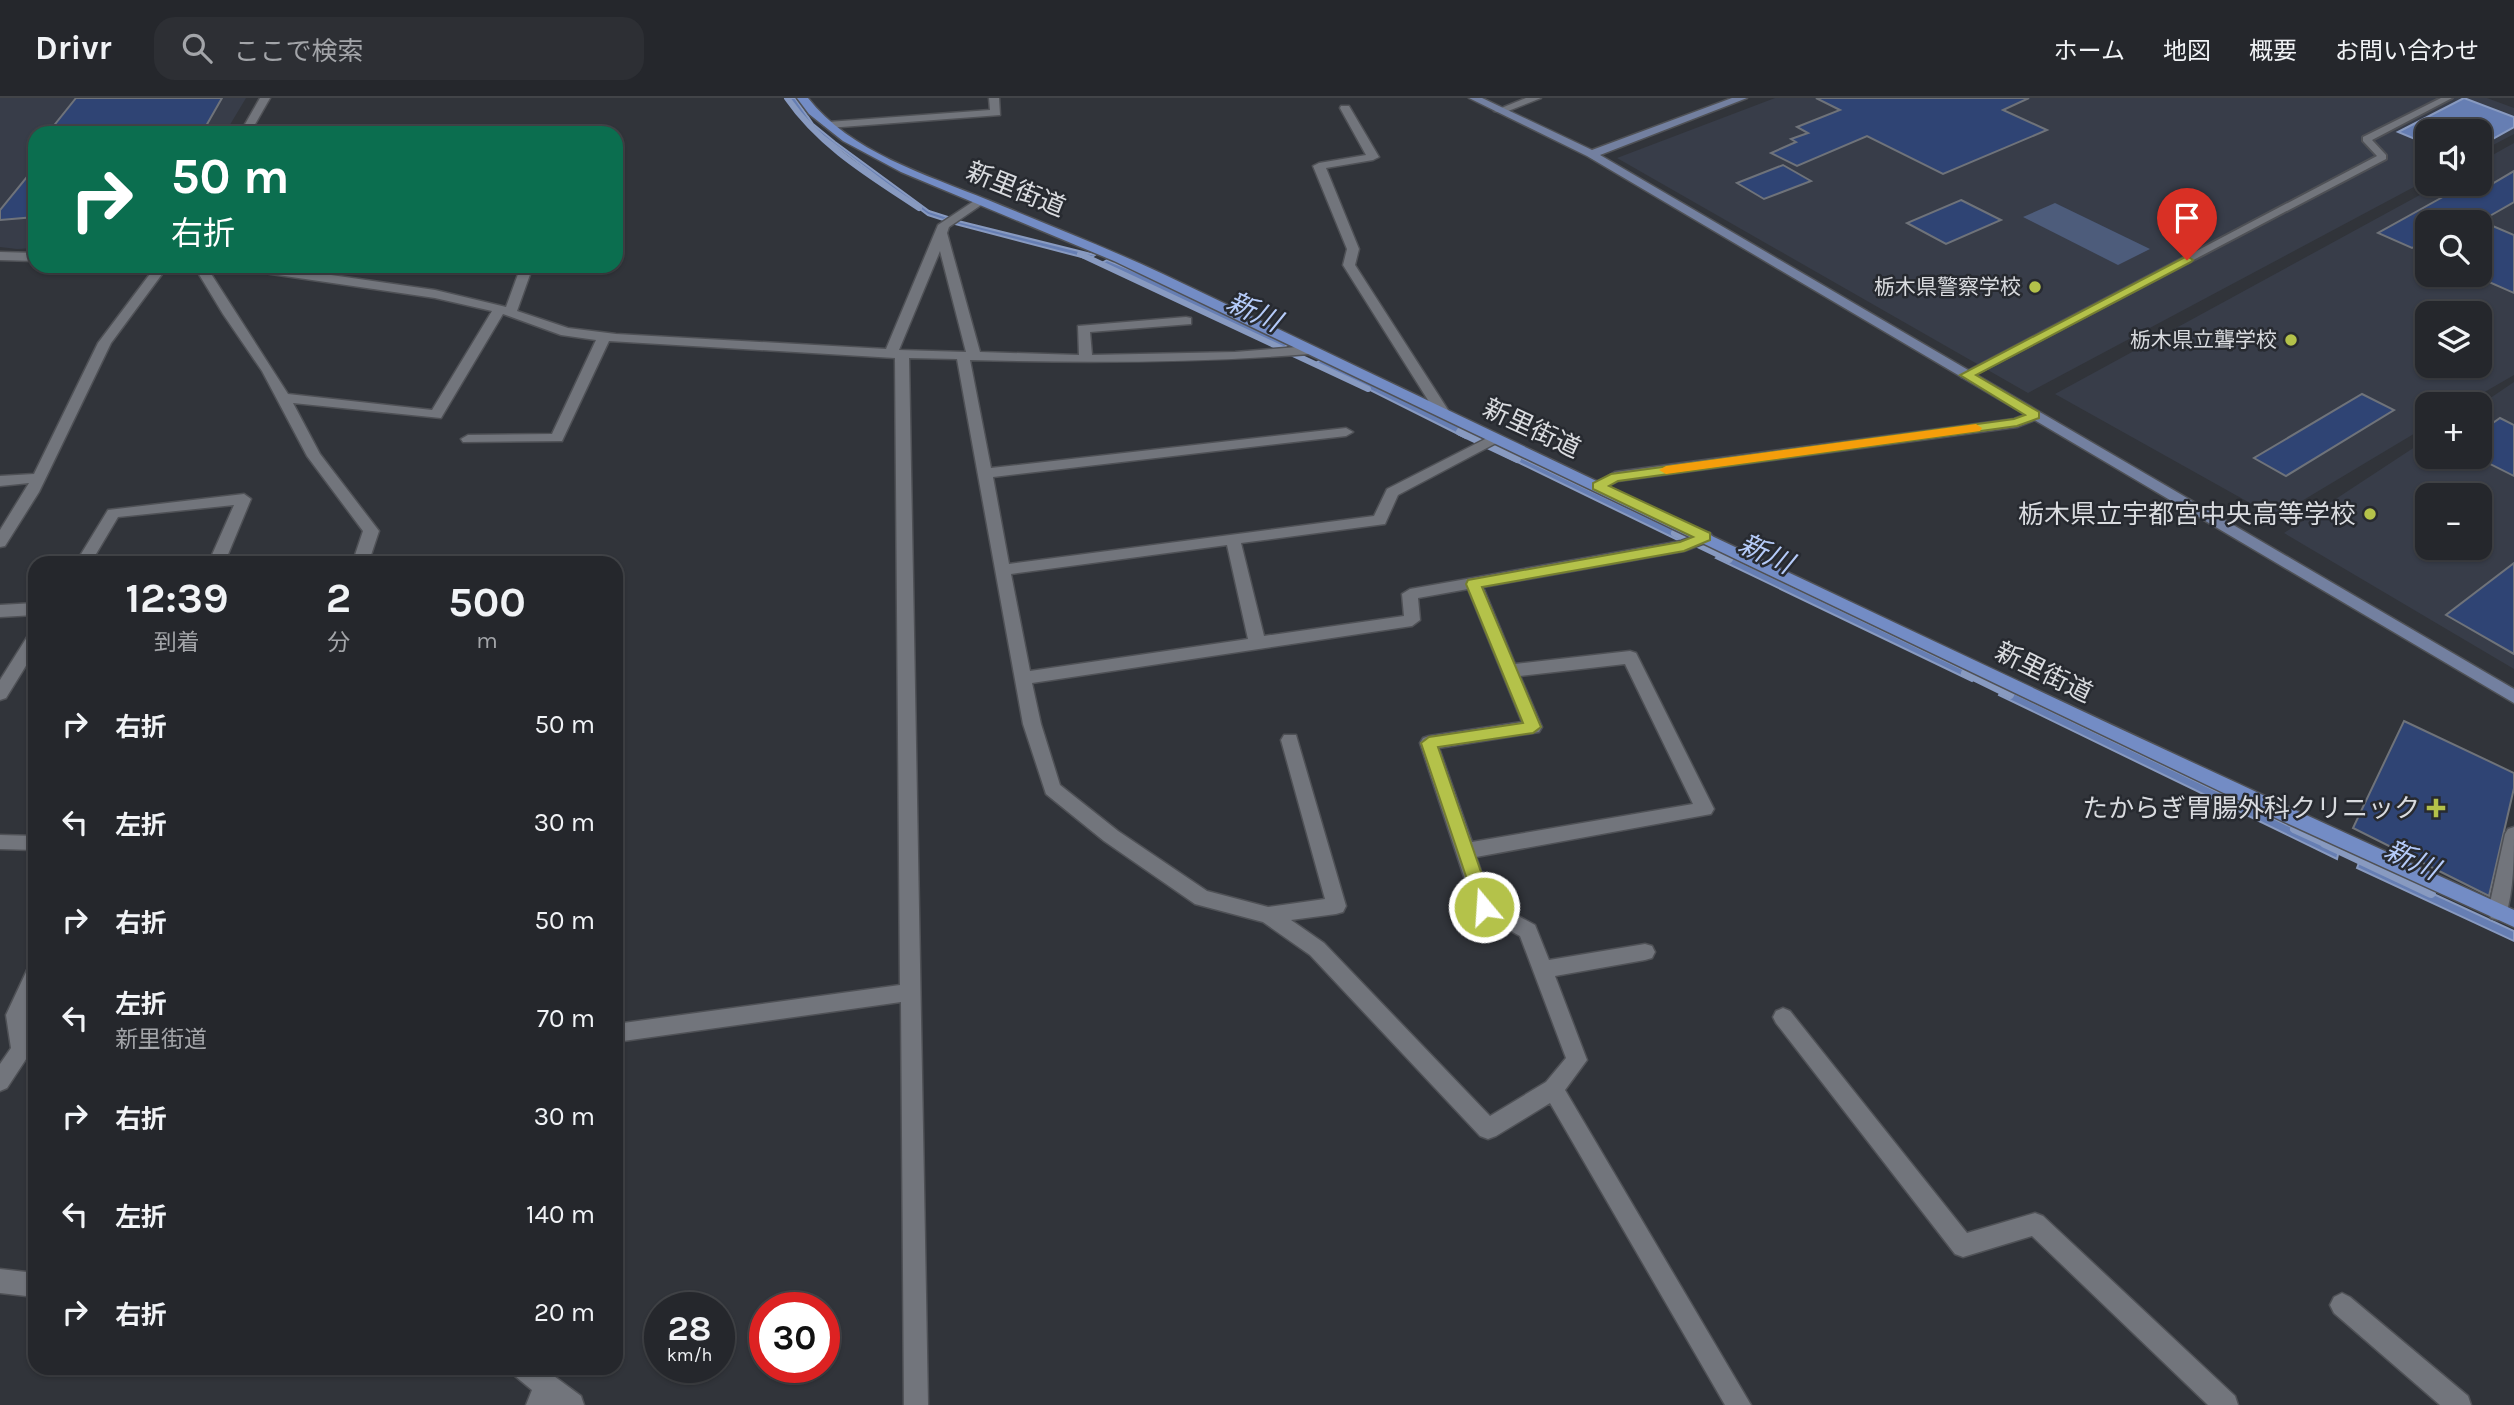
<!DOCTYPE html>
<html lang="ja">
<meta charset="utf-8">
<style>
body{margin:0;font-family:Karla,"Noto Sans JP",sans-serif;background:#2d2f34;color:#f1f3f6;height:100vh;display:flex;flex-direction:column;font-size:26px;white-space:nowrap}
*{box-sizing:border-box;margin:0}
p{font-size:23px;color:#a3a5a9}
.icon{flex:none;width:38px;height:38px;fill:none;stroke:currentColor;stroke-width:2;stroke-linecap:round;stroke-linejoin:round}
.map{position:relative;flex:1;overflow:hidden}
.details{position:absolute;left:28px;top:458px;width:595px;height:819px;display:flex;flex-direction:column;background:#25272c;border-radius:21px;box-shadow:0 2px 5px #0004,0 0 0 2px #424448}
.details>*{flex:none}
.banner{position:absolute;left:28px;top:28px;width:595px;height:147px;border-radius:21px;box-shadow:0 2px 5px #0004,0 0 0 2px #424448;background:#0b6e4f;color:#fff;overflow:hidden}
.tools{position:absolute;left:2415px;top:21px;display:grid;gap:14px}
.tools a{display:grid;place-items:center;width:77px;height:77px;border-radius:14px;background:#25272c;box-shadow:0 2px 5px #0004,0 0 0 2px #424448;font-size:35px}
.speed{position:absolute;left:644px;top:1194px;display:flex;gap:14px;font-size:35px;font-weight:700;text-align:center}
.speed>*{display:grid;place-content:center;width:91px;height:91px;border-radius:50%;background:#25272c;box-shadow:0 2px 5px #0004,0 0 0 2px #424448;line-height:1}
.speed small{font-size:18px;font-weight:400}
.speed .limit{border:10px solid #d22;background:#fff;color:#111}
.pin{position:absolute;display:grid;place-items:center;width:60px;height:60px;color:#fff;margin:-72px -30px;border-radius:50% 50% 50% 0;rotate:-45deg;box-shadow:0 0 7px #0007}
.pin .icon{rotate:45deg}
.me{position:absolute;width:77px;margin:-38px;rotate:342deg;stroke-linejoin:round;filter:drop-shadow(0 0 5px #0008)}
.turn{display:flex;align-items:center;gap:24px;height:147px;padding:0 28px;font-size:32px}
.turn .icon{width:91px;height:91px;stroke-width:2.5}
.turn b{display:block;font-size:49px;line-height:60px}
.eta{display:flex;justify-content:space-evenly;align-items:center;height:119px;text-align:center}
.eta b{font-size:42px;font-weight:700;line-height:49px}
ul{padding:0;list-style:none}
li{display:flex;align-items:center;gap:21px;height:98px;padding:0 28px}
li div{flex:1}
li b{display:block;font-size:26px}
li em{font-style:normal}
header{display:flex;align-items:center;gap:42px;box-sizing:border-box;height:98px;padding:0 35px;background:#25272c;border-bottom:2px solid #424448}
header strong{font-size:33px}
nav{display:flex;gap:38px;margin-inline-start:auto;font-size:24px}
.search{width:490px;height:63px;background:#2d2f34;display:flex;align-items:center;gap:18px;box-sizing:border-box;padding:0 24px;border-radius:21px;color:#a3a5a9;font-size:26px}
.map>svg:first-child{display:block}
</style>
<header>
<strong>Drivr</strong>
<div class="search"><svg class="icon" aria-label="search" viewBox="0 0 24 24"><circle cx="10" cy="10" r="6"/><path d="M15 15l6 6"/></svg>ここで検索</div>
<nav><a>ホーム</a><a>地図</a><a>概要</a><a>お問い合わせ</a></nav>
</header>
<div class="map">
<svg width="2514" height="1307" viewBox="0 0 2514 1307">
<rect width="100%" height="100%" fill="#31343a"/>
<g fill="#383d49" fill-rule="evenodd">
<path d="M0,0H246L225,35H35V150L17,151L0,149Z"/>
<path d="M1775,0H2487L2514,10V36L2480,54V33H2427V82L2028,295L1617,60Z"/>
<path d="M2514,45V277L2464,306H2427V328L2275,419L2055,296L2440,86H2480V64ZM2427,124H2480V177H2427ZM2427,215H2480V268H2427Z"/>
<path d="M2514,284V571L2284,435L2427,341V359H2480V307ZM2427,397H2480V450H2427Z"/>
</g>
<path fill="#4d5c7b" d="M2055,105L2150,151L2118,167L2023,119Z"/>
<g fill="#667eb3" stroke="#889ac0" stroke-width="2">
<path d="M788,0H795L813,26L835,44L929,113L948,119L943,122L928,117L806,25Z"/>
<path d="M2464,0L2514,19V29L2480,48V33H2427V46L2398,34Z"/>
<path d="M958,123L1095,157L1089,161L955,126Z"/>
<path d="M1107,162L1156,182L1289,246L1283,250L1102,165Z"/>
<path d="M1321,262L1472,335L1466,340L1316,265Z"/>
<path d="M1509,354L1687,438L1682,444L1505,358Z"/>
<path d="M1722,455L1977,578L1972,583L1716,460Z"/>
<path d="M2003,590L2339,752L2337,761L1999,597Z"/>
<path d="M2360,762L2514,833V843L2357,770Z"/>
</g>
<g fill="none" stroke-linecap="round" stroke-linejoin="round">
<g stroke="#889ac0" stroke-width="6">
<path d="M787,0C821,49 871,78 919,110"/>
<path d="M1080,156L1368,291"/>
</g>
<g stroke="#889ac0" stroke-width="8">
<path d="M1460,334L1517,361"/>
<path d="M1675,435L1729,461"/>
<path d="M1965,575L2010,597"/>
<path d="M2294,731L2329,747"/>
</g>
<path stroke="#889ac0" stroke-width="10" d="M2325,745L2431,795"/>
</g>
<g fill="#2f4474" stroke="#6f737a" stroke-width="2">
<path d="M76,0H222L202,35H48Z"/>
<path d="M1816,0H2029L2003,12L2047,32L1943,76L1867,38L1797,68L1771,55L1796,44L1791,41L1808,35L1797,29L1840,12Z"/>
<path d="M1783,67L1811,83L1764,101L1737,85Z"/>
<path d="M35,69V119L0,122V112Z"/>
<path d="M2514,73V104L2481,123L2514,137V195L2480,180V124H2427V141L2412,150L2378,135L2459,90L2475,96Z"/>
<path d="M1961,102L2001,122L1946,146L1907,125Z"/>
<path d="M2362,296L2394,312L2286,378L2254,360Z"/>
<path d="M2500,320L2514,327V378L2480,361V334Z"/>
<path d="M2514,465V556L2446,517Z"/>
<path d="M2404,623L2514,675V690L2489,798L2353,730Z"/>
</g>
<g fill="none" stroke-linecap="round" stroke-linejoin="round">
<defs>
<path id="lane" d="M2441,0H2452L2372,42L2386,57V61L1970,279H1962L1961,277L2377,58L2363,43V39Z"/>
<g id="street">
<path d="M260,0H270L250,35H240Z"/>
<path d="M989,0H999L1000,17L828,30L823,27L828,24L990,12Z"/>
<path d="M1526,0H1541L1503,15L1494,13Z"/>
<path d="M1341,8H1349L1379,59L1373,62L1326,70L1359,151L1355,167L1450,315L1448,318H1438L1343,167L1347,151L1313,68L1319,65L1366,57L1340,10Z"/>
<path d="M400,28L405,31L404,35H309L314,32Z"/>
<path d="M980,99L986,103L984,105L949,129L947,135L980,254L1079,257L1078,228L1186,219L1191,220V226L1090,234L1092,257L1235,254L1309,248L1316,252L1309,256C1196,265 1084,265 970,262L991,370L1346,330L1353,334L1346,338L993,379L1009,466L1374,418L1387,391L1495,336L1502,340L1500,343L1398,397L1385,426L1241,445L1264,538L1404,518L1402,496L1410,491L1681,443L1705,434L1710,435L1713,439L1710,443L1684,453L1483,489L1515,566L1630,553L1636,555L1714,711L1711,716L1476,759L1492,804L1535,827L1549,862L1645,846L1652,848L1655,854L1652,860L1645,862L1555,878L1587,962L1565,992L1751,1307H1725L1550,1005L1496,1038L1488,1041L1480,1038L1310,857L1263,824L1195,806L1104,743L1046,696L1023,626L957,261L909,260L928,1307H904L901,904L616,944V926L900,887L895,260L609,243L562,343L463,344L461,341L468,337L552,336L596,242L561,237L503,216L441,320L293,305L320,356L379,433L368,466H352L363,433L307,358L262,273L223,216L194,168H206L288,296L432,312L492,213L435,200L244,172L238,168H269L435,192L506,209L521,168H533L517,213L568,230L616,236L886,251L938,127ZM940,153L966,254L899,252ZM1227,447L1248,541L1030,573L1011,476ZM1468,491L1522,624L1429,638L1423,640L1420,645L1474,809L1477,815L1520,838L1566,960L1546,984L1490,1018L1324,845L1291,822L1336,816L1343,814L1346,808L1296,637H1284L1281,642L1325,801L1268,809L1207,793L1118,733L1060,687L1041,626L1032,585L1412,528L1420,522L1418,500ZM1625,566L1693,706L1472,744L1439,650L1539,634L1542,629L1520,578Z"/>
<path d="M0,154L35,155V163L0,162Z"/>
<path d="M156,168H168L111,245L39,394L5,448L0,449V432L29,385L0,388V378L34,376L98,245Z"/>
<path d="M2035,313L2042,317L2040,320L2017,329L1618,383L1598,393L1591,388L1615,374L2014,321Z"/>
<path d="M244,396L251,401L224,466H208L234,407L118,419L90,466H75L108,412Z"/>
<path d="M35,505V517L0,519V507Z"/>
<path d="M35,534V553L6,600L0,602V582L29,536Z"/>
<path d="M2514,729C2514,758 2514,793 2505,820L2498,822L2491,820L2488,814L2505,736L2508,731Z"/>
<path d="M0,737L35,738V752L0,751Z"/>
<path d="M35,867V898L26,917L32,952L7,990L0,993V966L11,950L6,917L28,870Z"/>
<path d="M1783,910L1790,913L1967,1135L2035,1115L2043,1118L2235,1298L2238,1307H2208L2032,1138L1963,1159L1955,1156L1776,925L1773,919L1776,913Z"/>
<path d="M0,1171L35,1175V1199L0,1195Z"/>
<path d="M2342,1195L2350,1199L2468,1298L2471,1307H2440L2334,1215L2330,1207L2334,1199Z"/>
<path d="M511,1270H543L581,1298L584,1307H526L532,1292L515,1278Z"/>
</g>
<path id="secondary" d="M1469,0H1482L1592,52L1732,0H1747L1600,57L2514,591V605L1587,58Z"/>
<path id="primary" d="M797,0H808C850,54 927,77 988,102C1046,126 1105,149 1163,176C1612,390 2061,607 2514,812V829L2280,722L1114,163L901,74L843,43L809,16Z"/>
</defs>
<use href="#lane" stroke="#4f5156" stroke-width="4"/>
<use href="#street" stroke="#4f5156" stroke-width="3"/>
<use href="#secondary" stroke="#4f5156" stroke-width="3"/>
<use href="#primary" stroke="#4f5156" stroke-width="3"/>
<use href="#lane" fill="#72757c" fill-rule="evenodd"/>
<use href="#street" fill="#72757c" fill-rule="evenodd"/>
<use href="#secondary" fill="#7380a0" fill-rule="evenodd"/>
<use href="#primary" fill="#738cc5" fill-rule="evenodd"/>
</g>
<path fill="#b4c24a" stroke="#757e30" stroke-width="2" d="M2187,158L2193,162L2191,164L1976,277L2039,314V320L2017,328L1618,383L1609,388L1710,435V442L1684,453L1482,489L1541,629L1533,635L1438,649L1493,809L1490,814L1484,816L1478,814L1421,645L1429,639L1523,625L1466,486L1468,482L1680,444L1693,439L1593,391V385L1611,376L2014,321L2025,317L1960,277Z"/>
<path fill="#f59e0b" d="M1976,326L1982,330L1980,333L1666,376L1659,372L1666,368Z"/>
<g fill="#b4c24a" stroke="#272a30" stroke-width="2.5">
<circle cx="2035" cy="189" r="7"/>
<circle cx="2291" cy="242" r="7"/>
<circle cx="2370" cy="416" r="7"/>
<path d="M2432.5 699.5h7v7h7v7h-7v7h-7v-7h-7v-7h7z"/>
</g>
<g text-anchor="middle" stroke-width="5" stroke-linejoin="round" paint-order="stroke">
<g font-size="21" fill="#d9dbdf" stroke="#272a30" text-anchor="end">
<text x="2021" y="196">栃木県警察学校</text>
<text x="2277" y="249">栃木県立聾学校</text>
</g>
<g font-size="26" fill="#d9dbdf" stroke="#272a30">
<text transform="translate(1016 91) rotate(22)" y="9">新里街道</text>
<text transform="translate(1532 330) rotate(25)" y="9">新里街道</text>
<text transform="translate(2044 574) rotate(26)" y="9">新里街道</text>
</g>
<g font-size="26" fill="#d9dbdf" stroke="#272a30" text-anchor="end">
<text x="2356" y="425">栃木県立宇都宮中央高等学校</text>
<text x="2420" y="719">たからぎ胃腸外科クリニック</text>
</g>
<g font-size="28" font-style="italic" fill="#b5cbf9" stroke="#272a30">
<text transform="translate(1254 213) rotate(25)" y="10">新川</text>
<text transform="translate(1766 455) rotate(25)" y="10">新川</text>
<text transform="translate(2412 761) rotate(25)" y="10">新川</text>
</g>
</g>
</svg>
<div class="tools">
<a><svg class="icon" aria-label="sound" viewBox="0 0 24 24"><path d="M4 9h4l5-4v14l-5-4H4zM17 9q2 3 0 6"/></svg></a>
<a><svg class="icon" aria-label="search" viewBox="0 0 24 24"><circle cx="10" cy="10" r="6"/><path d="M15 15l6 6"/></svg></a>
<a><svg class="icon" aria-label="layers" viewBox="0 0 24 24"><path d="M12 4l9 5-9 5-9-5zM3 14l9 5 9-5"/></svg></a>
<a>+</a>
<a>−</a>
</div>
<div class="speed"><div>28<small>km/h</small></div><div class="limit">30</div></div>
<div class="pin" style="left:2187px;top:162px;background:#d93025"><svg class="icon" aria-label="arrive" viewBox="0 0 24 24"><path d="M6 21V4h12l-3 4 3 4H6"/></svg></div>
<svg class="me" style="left:1484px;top:809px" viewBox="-20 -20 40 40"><circle r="17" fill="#b4c24a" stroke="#fff" stroke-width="3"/><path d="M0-11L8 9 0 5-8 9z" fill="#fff"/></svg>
<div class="banner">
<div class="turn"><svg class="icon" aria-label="right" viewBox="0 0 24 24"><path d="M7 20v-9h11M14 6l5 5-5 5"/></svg><div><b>50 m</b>右折</div></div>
</div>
<section class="details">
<div class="eta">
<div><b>12:39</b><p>到着</p></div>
<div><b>2</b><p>分</p></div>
<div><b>500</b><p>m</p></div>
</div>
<ul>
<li><svg class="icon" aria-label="right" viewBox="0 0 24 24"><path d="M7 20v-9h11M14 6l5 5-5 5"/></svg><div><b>右折</b></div><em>50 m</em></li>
<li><svg class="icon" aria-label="left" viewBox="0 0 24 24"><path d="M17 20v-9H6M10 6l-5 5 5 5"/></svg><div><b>左折</b></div><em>30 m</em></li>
<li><svg class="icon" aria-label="right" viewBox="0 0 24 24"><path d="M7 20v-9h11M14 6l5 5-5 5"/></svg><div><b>右折</b></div><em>50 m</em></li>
<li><svg class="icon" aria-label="left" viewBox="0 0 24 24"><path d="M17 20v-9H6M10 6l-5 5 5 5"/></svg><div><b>左折</b><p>新里街道</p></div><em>70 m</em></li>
<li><svg class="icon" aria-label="right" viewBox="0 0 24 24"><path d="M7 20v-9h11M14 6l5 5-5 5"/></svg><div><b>右折</b></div><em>30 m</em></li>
<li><svg class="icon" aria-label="left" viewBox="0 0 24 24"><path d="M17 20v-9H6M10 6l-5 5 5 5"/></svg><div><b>左折</b></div><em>140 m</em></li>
<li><svg class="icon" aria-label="right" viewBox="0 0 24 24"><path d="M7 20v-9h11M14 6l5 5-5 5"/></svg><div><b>右折</b></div><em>20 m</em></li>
</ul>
</section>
</div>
